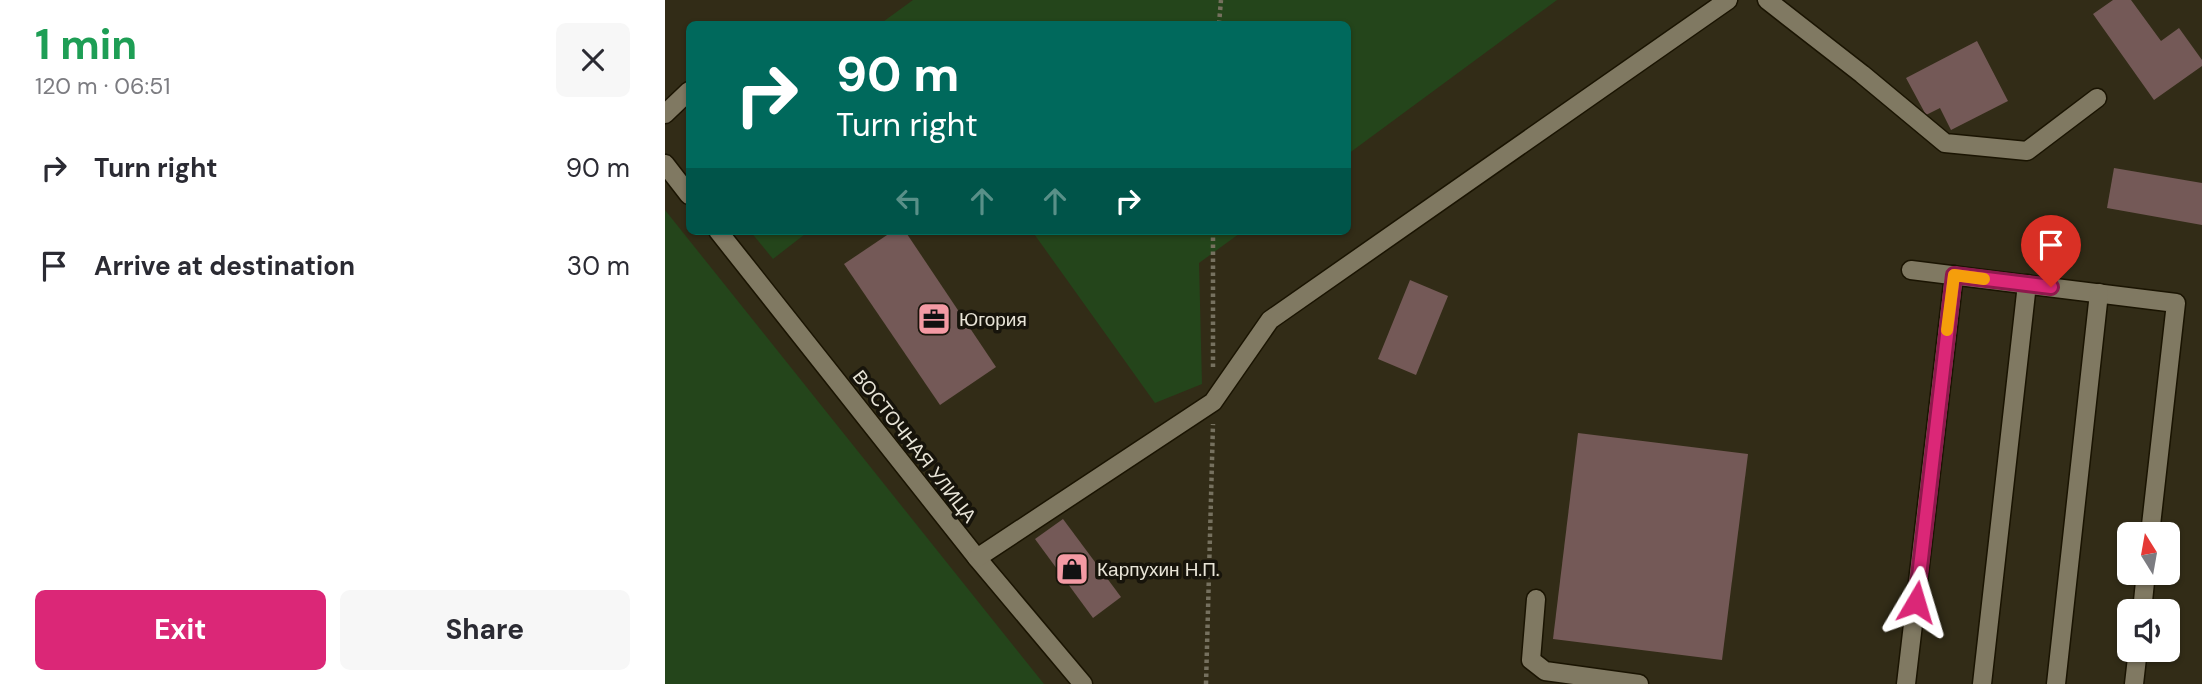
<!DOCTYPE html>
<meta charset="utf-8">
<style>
body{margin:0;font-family:"DM Sans",sans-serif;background:#f7f7f7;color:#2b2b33;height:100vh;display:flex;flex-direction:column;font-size:26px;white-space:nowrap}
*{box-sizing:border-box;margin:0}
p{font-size:23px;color:#7c7c81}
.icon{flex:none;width:38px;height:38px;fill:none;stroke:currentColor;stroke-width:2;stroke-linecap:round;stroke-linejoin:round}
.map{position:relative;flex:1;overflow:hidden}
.panel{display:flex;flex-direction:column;background:#fff;width:665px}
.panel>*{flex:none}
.banner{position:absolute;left:21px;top:21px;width:665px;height:214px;border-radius:10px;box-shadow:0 2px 5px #0004;background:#00695c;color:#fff;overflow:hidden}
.needle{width:46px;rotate:349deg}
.buttons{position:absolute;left:1452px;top:522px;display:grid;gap:14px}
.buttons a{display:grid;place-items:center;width:63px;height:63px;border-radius:10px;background:#fff;box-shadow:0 2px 5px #0004;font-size:35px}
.pin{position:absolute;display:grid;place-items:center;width:60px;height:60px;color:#fff;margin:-72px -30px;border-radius:50% 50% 50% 0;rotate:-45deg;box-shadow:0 0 7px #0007}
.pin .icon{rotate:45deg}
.me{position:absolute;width:77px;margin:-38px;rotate:7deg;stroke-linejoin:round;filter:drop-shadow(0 0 5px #0008)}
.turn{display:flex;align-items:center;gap:24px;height:147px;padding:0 35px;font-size:32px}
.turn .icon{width:91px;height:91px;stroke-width:2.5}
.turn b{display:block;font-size:49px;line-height:60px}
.lanes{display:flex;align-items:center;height:66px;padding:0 35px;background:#0003;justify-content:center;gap:35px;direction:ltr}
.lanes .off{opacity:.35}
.round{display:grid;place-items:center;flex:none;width:74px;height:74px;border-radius:10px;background:#f7f7f7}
.headline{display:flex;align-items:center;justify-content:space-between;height:119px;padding:0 35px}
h1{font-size:42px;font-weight:700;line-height:52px;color:#1e9e55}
.cta{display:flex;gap:14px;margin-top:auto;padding:14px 35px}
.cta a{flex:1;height:80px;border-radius:10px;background:#db2777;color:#fff;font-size:28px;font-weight:700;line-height:80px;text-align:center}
.cta a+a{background:#f7f7f7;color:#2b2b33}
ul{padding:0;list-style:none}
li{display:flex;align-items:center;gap:21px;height:98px;padding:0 35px}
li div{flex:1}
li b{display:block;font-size:26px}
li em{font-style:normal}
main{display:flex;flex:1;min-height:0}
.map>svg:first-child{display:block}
</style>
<main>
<section class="panel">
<div class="headline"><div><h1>1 min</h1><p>120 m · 06:51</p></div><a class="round"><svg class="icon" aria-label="close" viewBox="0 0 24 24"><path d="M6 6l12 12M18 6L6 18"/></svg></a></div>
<ul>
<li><svg class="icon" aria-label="right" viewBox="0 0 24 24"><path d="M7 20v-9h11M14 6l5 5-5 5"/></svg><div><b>Turn right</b></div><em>90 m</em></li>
<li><svg class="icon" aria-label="arrive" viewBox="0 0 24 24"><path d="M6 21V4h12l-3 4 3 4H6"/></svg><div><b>Arrive at destination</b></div><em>30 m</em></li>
</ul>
<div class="cta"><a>Exit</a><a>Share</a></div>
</section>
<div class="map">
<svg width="1537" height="684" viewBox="0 0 1537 684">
<rect width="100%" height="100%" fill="#322c17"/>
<g fill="#24451b">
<path d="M248,0H892L683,154L682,24H215Z"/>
<path d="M0,210L379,684H0Z"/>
<path d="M85,231H144L108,259Z"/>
<path d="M367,231H578L534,263L537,384L490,403Z"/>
</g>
<g fill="#745957">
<path d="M1448,0H1466L1496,41L1514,28L1537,60V66L1489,100L1428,14Z"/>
<path d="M1312,41L1343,101L1286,130L1275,108L1261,115L1241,78Z"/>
<path d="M1449,168L1537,183V225L1442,208Z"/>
<path d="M228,231H240L331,367L275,405L179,264Z"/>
<path d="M745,280L783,296L751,375L713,359Z"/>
<path d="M913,433L1083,454L1057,660L888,639Z"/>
<path d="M398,519L456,597L428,618L370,539Z"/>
</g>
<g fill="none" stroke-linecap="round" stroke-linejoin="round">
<defs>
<g id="minor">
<path d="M1102,0L1197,74L1280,143L1362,151L1432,98"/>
<path d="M0,114L24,91"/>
<path d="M0,164L24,195"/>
<path d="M53,231L312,558L418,684"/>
<path d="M1246,270L1511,303L1485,534"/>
<path d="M312,558L548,402L605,320L1063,0"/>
<path d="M871,599L866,660L880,671L974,684"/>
<path d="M1477,611L1481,572"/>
<path d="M1241,684L1289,275"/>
<path d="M1317,684L1362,284"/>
<path d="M1391,684L1434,293"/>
<path d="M1469,684L1473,649"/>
</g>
</defs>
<use href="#minor" stroke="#1a1402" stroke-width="21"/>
<g stroke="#76715f" stroke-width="4.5" stroke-dasharray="3.5 3.5" stroke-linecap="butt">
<path d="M554,24L556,0"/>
<path d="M548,367V231"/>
<path d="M541,684L548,424"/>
</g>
<use href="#minor" stroke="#807962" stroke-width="18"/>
</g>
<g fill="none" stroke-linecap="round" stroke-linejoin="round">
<defs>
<path id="route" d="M1251,602L1289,275L1386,287"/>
</defs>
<use href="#route" stroke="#8e194d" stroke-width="18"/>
<use href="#route" stroke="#db2777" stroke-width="12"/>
<path stroke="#f59e0b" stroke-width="12" d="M1282,330L1289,275L1319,279"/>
</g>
<defs>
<symbol id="office-square" viewBox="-11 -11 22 22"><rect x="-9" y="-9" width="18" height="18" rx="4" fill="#f49aa4" stroke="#17140b"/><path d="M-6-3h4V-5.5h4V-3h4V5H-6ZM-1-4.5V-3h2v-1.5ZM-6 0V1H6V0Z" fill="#111"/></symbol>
<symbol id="shop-square" viewBox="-11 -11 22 22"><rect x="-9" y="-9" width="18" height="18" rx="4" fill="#f49aa4" stroke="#17140b"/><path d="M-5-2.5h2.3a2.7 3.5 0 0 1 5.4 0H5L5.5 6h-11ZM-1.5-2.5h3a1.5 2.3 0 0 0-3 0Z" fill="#111"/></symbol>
</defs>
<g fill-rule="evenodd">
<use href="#office-square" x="250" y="300" width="38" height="38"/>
<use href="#shop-square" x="388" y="550" width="38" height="38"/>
</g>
<g text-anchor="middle" stroke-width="7" stroke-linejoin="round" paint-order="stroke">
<g font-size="19" fill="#e8e4d7" stroke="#17140b" text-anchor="start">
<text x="294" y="326">Югория</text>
<text x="432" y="576">Карпухин Н.П.</text>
</g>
<g font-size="19" fill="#e8e4d7" stroke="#17140b">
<text transform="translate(250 446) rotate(52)" y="7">ВОСТОЧНАЯ УЛИЦА</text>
</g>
</g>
</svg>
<div class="buttons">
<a><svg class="needle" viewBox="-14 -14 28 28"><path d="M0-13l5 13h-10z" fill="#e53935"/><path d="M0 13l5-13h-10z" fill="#7c7c81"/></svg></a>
<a><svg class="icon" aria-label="sound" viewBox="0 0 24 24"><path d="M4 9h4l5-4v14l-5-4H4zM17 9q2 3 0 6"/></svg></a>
</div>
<div class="pin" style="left:1386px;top:287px;background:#d93025"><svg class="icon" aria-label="arrive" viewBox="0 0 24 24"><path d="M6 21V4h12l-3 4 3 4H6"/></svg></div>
<svg class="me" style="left:1251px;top:602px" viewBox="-20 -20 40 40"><path d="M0-17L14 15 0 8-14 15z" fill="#db2777" stroke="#fff" stroke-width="4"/></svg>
<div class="banner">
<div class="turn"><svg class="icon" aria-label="right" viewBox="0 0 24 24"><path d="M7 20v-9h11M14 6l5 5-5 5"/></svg><div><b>90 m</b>Turn right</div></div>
<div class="lanes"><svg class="icon off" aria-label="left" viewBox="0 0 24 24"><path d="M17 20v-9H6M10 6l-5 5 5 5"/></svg><svg class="icon off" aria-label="ahead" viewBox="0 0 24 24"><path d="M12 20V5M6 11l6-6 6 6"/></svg><svg class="icon off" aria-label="ahead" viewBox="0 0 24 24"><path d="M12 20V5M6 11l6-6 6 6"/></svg><svg class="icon" aria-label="right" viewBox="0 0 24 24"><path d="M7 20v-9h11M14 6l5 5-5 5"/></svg></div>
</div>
</div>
</main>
